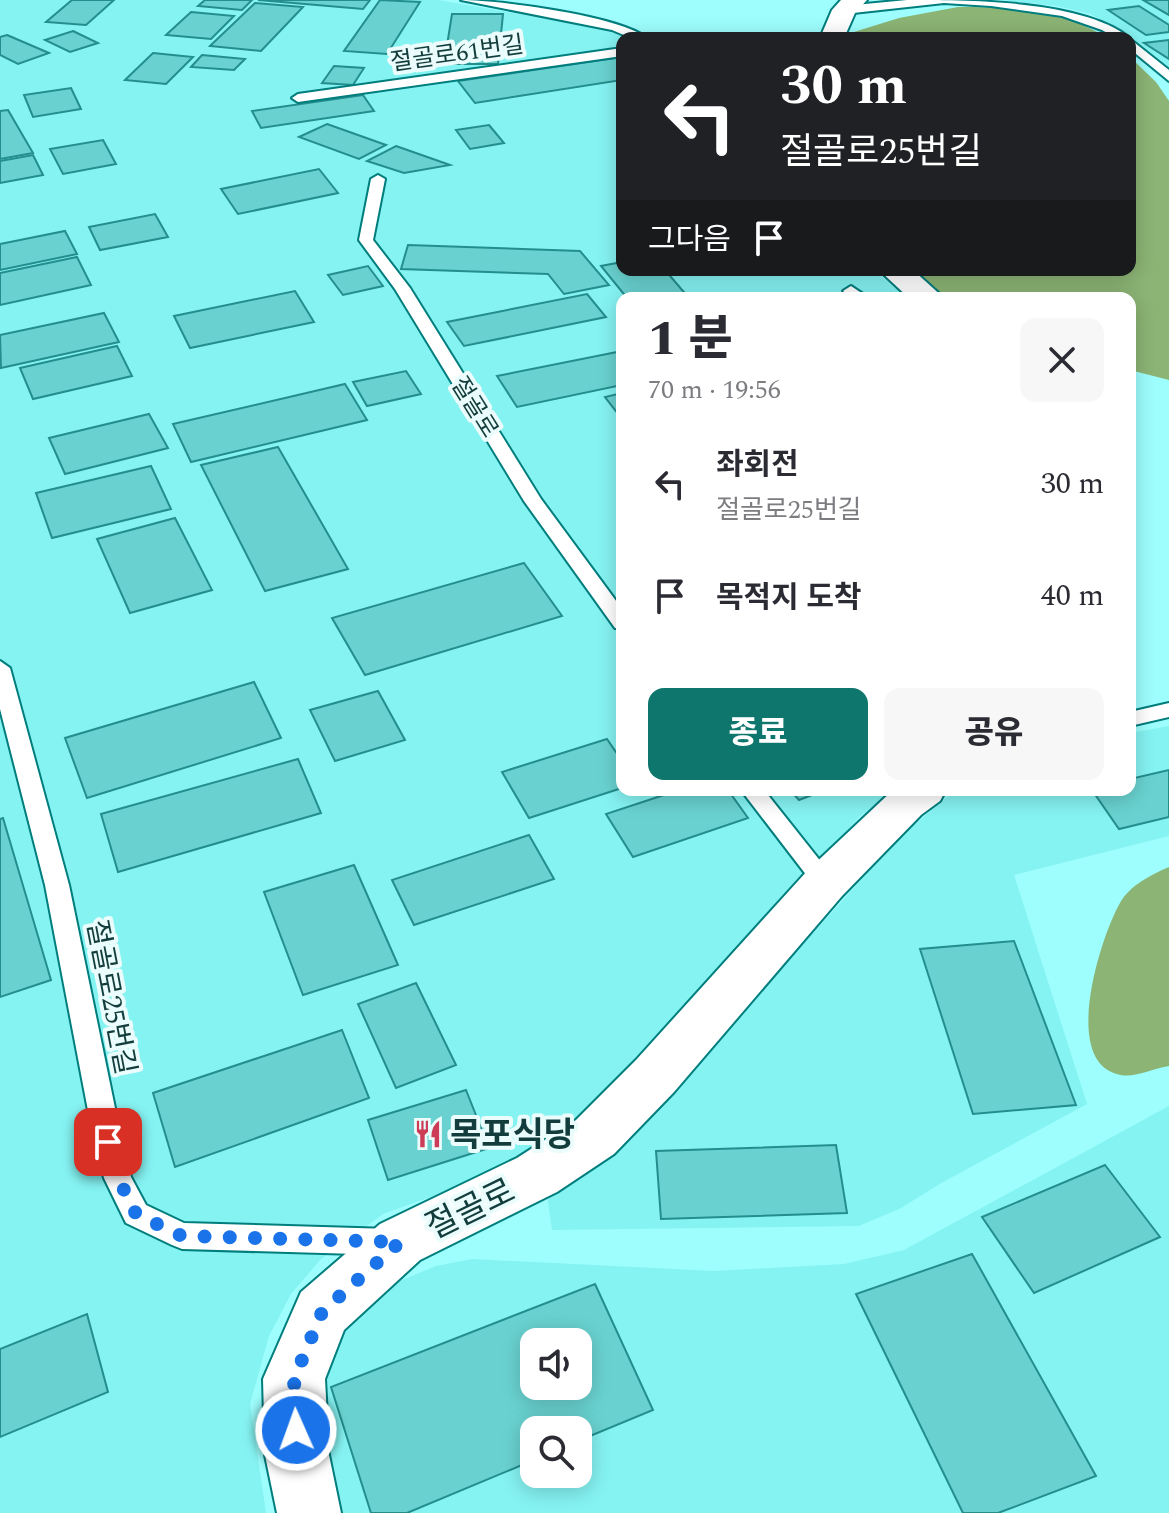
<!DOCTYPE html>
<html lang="ko">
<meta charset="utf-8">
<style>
body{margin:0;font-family:Spectral,"Noto Sans KR",serif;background:#f7f7f7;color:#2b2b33;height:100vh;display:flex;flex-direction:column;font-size:30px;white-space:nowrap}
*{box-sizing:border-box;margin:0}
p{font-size:26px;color:#7c7c81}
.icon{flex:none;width:44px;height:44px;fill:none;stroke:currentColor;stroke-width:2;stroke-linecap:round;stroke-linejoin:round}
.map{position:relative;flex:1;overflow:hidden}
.side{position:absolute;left:616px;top:292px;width:520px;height:504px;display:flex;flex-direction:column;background:#fff;border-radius:16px;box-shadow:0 4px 20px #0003}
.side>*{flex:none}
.top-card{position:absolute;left:616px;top:32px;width:520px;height:244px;border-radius:16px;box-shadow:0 4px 20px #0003;background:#202124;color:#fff;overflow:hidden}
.tools{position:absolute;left:520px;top:1328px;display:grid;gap:16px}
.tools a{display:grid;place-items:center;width:72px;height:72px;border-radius:16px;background:#fff;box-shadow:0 4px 20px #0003;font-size:40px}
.pin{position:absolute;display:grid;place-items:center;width:68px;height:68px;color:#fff;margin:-34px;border-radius:16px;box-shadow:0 4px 12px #0006}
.me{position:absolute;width:88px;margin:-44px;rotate:358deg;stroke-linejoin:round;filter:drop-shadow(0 0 6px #0008)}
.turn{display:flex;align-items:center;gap:28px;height:168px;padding:0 32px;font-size:36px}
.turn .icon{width:104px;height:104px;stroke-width:2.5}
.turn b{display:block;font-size:56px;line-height:68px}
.then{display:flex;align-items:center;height:76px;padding:0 32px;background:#0003;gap:16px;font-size:30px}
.round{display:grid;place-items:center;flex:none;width:84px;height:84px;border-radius:16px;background:#f7f7f7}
.summary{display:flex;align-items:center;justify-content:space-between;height:136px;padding:0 32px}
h1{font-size:48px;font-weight:800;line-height:60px}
.action{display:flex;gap:16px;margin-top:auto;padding:16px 32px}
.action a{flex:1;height:92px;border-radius:16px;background:#0f766e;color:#fff;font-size:32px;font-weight:800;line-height:92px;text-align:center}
.action a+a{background:#f7f7f7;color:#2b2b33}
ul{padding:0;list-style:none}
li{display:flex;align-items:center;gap:24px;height:112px;padding:0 32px}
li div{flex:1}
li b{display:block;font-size:30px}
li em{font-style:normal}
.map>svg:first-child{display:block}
</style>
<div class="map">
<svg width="1169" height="1513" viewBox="0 0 1169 1513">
<rect width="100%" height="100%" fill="#9dfefd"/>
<g fill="#85f3f2" fill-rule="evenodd">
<path d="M0,0H438L611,30L630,38H622V270H872L909,298H622V790H895L860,816L661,1040L590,1106L541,1147L453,1189L383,1214L321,1259L291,1294L269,1336L250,1404L266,1513H0Z"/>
<path d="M1001,0H1169V67L1122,30L1090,14L1057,6Z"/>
<path d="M1169,726V836L1014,875L1087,1104L943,1182L901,1208L859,1226L552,1230L547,1194L648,1116L899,838L946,798L958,790H1130V733Z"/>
<path d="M1169,1106V1513H333L317,1393L340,1329L372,1299L402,1280L436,1266L472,1259L713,1271L844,1264L904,1250ZM534,1342H578V1386H534ZM534,1430H578V1474H534Z"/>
</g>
<g fill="#8cb475">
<path d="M958,7C1008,7 1065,10 1107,38H849L854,32L899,18Z"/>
<path d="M1130,57L1156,82L1169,101V380L1130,370V298H942L910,270H1130Z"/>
<path d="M1169,867V1066C1154,1068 1135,1078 1121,1075C1059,1065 1101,936 1120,903C1130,885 1151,875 1169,867Z"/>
</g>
<g fill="#69d2d0" stroke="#238e8d" stroke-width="2" fill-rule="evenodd">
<path d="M72,0H114L86,25L46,22Z"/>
<path d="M205,0H252L242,10L198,6Z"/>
<path d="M258,0H370L363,9Z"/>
<path d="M380,0L420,2L387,54L344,51Z"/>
<path d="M1143,0H1169V15Z"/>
<path d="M255,3L303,7L261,51L210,46Z"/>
<path d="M1139,6L1169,25V32L1146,35L1108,10Z"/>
<path d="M191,12L234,16L211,39L166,35Z"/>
<path d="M452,14H503L498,64H444Z"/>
<path d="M73,31L98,43L70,52L45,40Z"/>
<path d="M7,35L49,53L18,64L0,55V37Z"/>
<path d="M1169,40V59L1144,43Z"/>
<path d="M153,53L193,57L166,84L125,80Z"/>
<path d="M202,55L245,59L234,70L191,67Z"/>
<path d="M622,57V80L475,103L458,81Z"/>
<path d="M334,66L364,68L353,85L322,83Z"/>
<path d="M71,88L81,109L33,117L24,95Z"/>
<path d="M363,95L374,111L261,128L252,111Z"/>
<path d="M8,110L33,153L0,159V111Z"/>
<path d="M327,124L386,145L359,159L299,137Z"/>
<path d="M489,125L504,143L470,149L456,130Z"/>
<path d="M103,140L116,164L63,174L50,149Z"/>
<path d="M396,146L450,165L404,173L367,161Z"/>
<path d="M33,155L43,175L0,183V161Z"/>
<path d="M319,169L338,193L238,214L221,189Z"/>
<path d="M155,214L168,237L100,250L89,227Z"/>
<path d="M65,231L77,254L0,270V244Z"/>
<path d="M408,245L580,251L609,285L564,294L548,274L401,269Z"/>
<path d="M77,257L91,285L0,305V273Z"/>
<path d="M622,262V270H665L689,298H627L601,266Z"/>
<path d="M368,266L383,286L343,295L328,275Z"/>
<path d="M295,291L314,322L190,348L174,316Z"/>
<path d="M587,294L606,317L464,346L447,322Z"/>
<path d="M104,313L119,342L1,368L0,335Z"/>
<path d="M117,346L132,376L33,399L20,368Z"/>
<path d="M622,351V385L517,407L497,376Z"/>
<path d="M406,371L421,394L367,406L353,382Z"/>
<path d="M345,384L367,420L191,462L173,424Z"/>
<path d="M622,393V419L605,397Z"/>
<path d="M149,414L168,448L65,474L49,438Z"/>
<path d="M278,447L348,569L265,591L201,465Z"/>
<path d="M151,466L171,509L52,538L36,493Z"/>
<path d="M175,518L212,590L130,613L97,539Z"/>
<path d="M524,563L562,616L365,675L332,618Z"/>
<path d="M254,682L281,738L87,798L65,738Z"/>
<path d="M378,691L405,740L335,761L310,710Z"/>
<path d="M607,739L622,761V788L529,818L502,772Z"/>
<path d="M298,759L321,813L118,872L101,814Z"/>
<path d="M1169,770V817L1119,829L1092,790H1130V779Z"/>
<path d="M679,790H728L748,818L633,857L606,814Z"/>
<path d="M790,790H825L799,800Z"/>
<path d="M3,818L51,980L0,997V819Z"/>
<path d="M529,835L554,879L414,925L392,880Z"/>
<path d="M354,865L398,965L303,995L264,892Z"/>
<path d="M1014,941L1076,1105L973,1114L920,949Z"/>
<path d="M416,983L456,1065L396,1088L358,1004Z"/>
<path d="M342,1030L369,1098L175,1167L153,1093Z"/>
<path d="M466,1090L489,1148L388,1180L368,1120Z"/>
<path d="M836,1145L847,1213L661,1219L656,1151Z"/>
<path d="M1105,1165L1160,1237L1034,1293L982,1217Z"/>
<path d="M972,1254L1096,1476L998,1513H963L856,1294Z"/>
<path d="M595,1284L653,1410L578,1441V1430H534V1460L407,1513H371L331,1387ZM534,1342H578V1386H534Z"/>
<path d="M87,1314L108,1392L0,1437V1349Z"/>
</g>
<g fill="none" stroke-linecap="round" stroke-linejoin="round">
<defs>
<g id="service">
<path d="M461,0C499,0 620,16 647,38H631L612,30Z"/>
<path d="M907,0C969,0 1083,0 1130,38H1116L1102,30L1062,16L991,6L944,3L844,14L838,10L844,6Z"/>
<path d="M1130,39L1169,70V81L1130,49Z"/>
<path d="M622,48V56L298,102L292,98L298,94Z"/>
<path d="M378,175L385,179L373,240L410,288L541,499L622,609V629L615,628L524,501L395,289L359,240L371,179Z"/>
<path d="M851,286L869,298H851L843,291Z"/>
<path d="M0,661L10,668L69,885L122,1142L131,1177L146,1205L184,1223L391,1229L401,1233L405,1242L401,1251L391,1255L182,1249L172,1245L126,1223L104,1178L94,1142L45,885L0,709Z"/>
<path d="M1169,703V717L1130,726V712Z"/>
<path d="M741,790H764L833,877L837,883L833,889L825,892L817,889Z"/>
</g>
<g id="minor">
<path d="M841,0H867L855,13L844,38H820L832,10Z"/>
<path d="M879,270H913L944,298H909Z"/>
<path d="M893,790H946L940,801L921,815L842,896L674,1092L614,1154L557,1192L420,1260L344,1330L325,1379L329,1455L341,1513H277L265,1455L263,1379L301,1292L380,1224L517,1158L576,1120L636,1060L808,870Z"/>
</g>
</defs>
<use href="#service" stroke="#007d7d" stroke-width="4"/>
<use href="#minor" stroke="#007d7d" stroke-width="4"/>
<use href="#service" fill="#fff" fill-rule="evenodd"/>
<use href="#minor" fill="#fff" fill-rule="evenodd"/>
</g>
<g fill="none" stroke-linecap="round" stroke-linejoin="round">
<path stroke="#1a73e8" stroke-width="14" stroke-dasharray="0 25.2" d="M108,1142L118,1178L136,1214L182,1236L400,1242L322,1312L294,1379L296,1430"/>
</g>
<defs>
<symbol id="restaurant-bare" viewBox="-9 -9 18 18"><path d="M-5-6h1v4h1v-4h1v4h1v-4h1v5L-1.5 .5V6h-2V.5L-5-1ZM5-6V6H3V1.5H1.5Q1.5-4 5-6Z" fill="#cc3c57" stroke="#eafcfb" stroke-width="2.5" paint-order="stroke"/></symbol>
</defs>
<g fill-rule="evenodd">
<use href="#restaurant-bare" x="408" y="1114" width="40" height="40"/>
</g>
<g text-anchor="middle" stroke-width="8" stroke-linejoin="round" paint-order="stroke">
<g font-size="24" fill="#133d3c" stroke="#eafcfb">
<text transform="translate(457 53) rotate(-8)" y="8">절골로61번길</text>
<text transform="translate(475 407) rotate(58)" y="8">절골로</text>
</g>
<g font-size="28" fill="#133d3c" stroke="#eafcfb">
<text transform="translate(112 997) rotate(79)" y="10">절골로25번길</text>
</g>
<g font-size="34" font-weight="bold" fill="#133d3c" stroke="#eafcfb" text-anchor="start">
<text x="450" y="1146">목포식당</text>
</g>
<g font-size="34" fill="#133d3c" stroke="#eafcfb">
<text transform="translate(470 1208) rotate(-26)" y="12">절골로</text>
</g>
</g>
</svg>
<div class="tools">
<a><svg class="icon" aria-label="sound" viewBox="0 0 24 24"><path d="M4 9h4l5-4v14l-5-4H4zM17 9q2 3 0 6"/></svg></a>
<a><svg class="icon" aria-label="search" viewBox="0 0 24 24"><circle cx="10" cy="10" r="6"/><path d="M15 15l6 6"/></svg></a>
</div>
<div class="pin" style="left:108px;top:1142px;background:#d93025"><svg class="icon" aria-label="arrive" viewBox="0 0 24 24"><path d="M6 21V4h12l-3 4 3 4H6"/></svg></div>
<svg class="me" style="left:296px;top:1430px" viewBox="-20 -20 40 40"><circle r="17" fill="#1a73e8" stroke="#fff" stroke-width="3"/><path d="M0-11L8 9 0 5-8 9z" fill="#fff"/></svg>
<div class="top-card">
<div class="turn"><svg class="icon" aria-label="left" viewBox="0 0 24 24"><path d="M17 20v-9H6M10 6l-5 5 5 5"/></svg><div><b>30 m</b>절골로25번길</div></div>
<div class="then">그다음<svg class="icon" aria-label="arrive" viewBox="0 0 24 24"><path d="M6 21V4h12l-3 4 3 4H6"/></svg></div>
</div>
<section class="side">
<div class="summary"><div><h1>1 분</h1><p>70 m · 19:56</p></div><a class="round"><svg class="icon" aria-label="close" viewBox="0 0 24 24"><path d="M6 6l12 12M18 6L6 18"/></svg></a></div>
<ul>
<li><svg class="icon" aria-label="left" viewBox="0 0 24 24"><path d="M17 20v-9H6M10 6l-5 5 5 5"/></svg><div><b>좌회전</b><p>절골로25번길</p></div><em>30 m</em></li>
<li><svg class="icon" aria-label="arrive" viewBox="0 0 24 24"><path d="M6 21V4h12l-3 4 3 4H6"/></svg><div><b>목적지 도착</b></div><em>40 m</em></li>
</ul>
<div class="action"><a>종료</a><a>공유</a></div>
</section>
</div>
